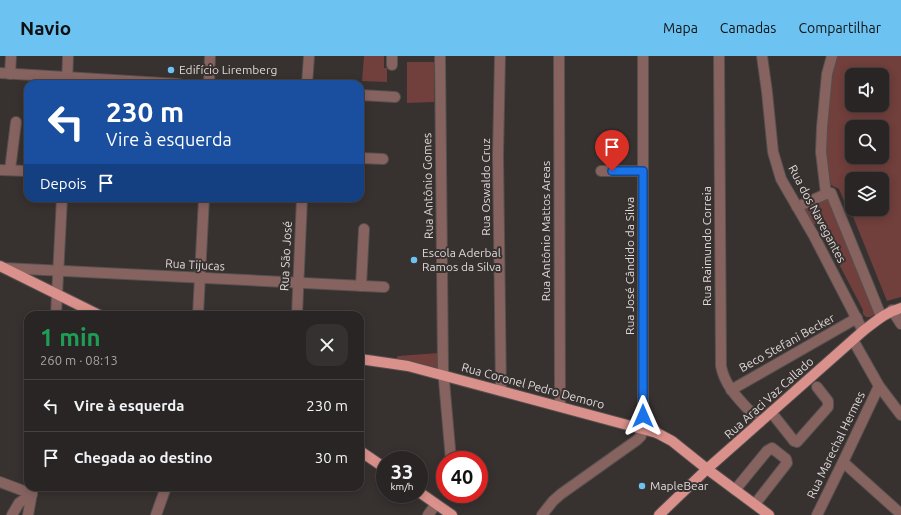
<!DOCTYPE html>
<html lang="pt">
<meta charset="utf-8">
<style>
body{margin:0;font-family:Ubuntu,sans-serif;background:#353131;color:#f1f3f6;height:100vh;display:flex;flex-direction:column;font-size:15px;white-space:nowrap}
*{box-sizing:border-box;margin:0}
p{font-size:13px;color:#a5a5a6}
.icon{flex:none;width:22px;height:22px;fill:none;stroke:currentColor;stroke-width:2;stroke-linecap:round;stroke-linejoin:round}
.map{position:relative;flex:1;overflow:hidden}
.panel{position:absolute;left:24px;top:255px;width:340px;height:180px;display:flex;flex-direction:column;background:#292524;border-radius:12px;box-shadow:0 2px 10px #0003,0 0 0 1px #454241}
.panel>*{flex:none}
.banner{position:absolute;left:24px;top:24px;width:340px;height:122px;border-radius:12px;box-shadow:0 2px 10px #0003,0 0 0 1px #454241;background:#1a4fa0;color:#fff;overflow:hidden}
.fabs{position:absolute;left:845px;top:12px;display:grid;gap:8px}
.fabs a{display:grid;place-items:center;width:44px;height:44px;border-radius:8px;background:#292524;box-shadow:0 2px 10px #0003,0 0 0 1px #454241;font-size:20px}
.speed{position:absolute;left:376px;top:395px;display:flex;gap:8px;font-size:20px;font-weight:700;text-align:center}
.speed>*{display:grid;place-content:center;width:52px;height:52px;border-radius:50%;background:#292524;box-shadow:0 2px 10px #0003,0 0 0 1px #454241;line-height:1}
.speed small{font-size:10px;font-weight:400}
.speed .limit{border:6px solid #d22;background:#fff;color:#111}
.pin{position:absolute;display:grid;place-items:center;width:34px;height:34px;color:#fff;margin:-41px -17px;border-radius:50% 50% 50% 0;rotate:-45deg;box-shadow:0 0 4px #0007}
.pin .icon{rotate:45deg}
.me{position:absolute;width:44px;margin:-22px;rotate:0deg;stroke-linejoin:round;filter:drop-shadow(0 0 3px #0008)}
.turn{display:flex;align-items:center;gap:14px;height:84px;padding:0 16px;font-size:18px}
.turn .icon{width:52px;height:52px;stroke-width:2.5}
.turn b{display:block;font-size:28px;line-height:34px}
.then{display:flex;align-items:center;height:38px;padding:0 16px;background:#0003;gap:8px;font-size:15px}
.round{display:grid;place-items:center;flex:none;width:42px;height:42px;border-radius:12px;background:#353131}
.head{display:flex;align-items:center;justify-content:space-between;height:68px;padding:0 16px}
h1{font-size:24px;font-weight:700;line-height:30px;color:#1e9e55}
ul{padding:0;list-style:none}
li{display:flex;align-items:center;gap:12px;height:52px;padding:0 16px;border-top:1px solid #454241}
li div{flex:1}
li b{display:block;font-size:15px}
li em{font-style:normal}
header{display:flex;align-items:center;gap:24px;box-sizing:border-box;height:56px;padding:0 20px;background:#6cc3f2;color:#111}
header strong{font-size:19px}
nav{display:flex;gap:22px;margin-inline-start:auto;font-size:14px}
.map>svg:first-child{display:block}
</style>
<header>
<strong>Navio</strong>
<nav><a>Mapa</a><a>Camadas</a><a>Compartilhar</a></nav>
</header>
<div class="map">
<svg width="901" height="459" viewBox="0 0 901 459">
<rect width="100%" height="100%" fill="#373130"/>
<g fill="#713f3c" fill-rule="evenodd">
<path d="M364,0H384V12H387V26L362,25Z"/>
<path d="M837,0H901V241L887,245L852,158L847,152L839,133L831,129C822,87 827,42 837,0ZM852,19H882V49H852ZM852,71H882V101H852ZM852,123H882V153H852Z"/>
<path d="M407,6H434V46L407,47Z"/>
<path d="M829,141L875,258L870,261H866L863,258V254L818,168L812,169L803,156L805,151Z"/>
<path d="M438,297V313L397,305L396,303L398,300Z"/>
</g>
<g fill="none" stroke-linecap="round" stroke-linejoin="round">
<defs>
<g id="minor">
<path d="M440,0L443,313L451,404"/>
<path d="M500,0L498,99L501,335"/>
<path d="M559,0L560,350"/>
<path d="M719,0L721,310C725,333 745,349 760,366"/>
<path d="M762,0L767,36L773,96L781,123L814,180L863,275"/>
<path d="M392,9V0"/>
<path d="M0,17L179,28"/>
<path d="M10,18L11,0"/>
<path d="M67,28L68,0"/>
<path d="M209,28L210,0"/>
<path d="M307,28L309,0"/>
<path d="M360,39L395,41"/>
<path d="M360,102L383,103"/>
<path d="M0,114L28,115"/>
<path d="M10,114L16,66"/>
<path d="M601,115H643"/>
<path d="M826,138L821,96L822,71L827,18L832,0"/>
<path d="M797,151L826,138L831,137L881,260"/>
<path d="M4,212L384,231"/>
<path d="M361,230L364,173"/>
<path d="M892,254L901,268"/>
<path d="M56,259L62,142"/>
<path d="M198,259L204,142"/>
<path d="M297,259L302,142"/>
<path d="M853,284L879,330L901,359"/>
<path d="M731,334L857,262"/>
<path d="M771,356L794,385L797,386L828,351V345L817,331"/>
<path d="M843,406L901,458"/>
<path d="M0,426L32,438"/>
<path d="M735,434L767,395L772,392L786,403L787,407L755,448"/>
<path d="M12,459L19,447L32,438"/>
<path d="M28,459L33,431"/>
<path d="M156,459L166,431"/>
<path d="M428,459L436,448"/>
<path d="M542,459L553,445L561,438L637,384L641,380L643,360V0"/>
<path d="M817,459L843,406L879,330"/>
</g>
<g id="major">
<path d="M0,210L99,259"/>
<path d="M360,303L408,310L657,377L672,385L707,413L769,459"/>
<path d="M643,360L657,377"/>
<path d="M360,395L385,412"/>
<path d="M419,436L452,459"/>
<path d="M659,459L707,413L863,275C876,265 886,256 901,252"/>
</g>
</defs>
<use href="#minor" stroke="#55504f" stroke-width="12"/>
<use href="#major" stroke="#55504f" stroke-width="12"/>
<use href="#minor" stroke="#876360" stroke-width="10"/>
<use href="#major" stroke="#da918b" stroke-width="10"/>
</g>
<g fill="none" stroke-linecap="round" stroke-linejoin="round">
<defs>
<path id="route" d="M612,115H643V360"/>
</defs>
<use href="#route" stroke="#114b97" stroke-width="10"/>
<use href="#route" stroke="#1a73e8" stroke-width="7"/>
</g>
<g fill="#6cc3f2" stroke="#373130" stroke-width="1.5">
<circle cx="171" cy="14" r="4"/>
<circle cx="414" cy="204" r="4"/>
<circle cx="642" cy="430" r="4"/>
</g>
<g text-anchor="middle" stroke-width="4" stroke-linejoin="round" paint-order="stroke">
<g font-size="12" fill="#dfdbda" stroke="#373130" text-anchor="start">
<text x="179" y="18">Edifício Liremberg</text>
<text x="422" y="201">Escola Aderbal<tspan x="422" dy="14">Ramos da Silva</tspan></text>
<text x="650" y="434">MapleBear</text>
</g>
<g font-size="12" fill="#dfdbda" stroke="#373130">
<text transform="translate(428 130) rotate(-91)" y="4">Rua Antônio Gomes</text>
<text transform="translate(486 131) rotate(-90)" y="4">Rua Oswaldo Cruz</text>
<text transform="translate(817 158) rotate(62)" y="4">Rua dos Navegantes</text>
<text transform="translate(546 175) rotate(-90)" y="4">Rua Antônio Mattos Areas</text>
<text transform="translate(707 190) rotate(-90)" y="4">Rua Raimundo Correia</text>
<text transform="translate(286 200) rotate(-87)" y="4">Rua São José</text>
<text transform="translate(195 209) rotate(3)" y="4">Rua Tijucas</text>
<text transform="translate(630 210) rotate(-90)" y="4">Rua José Cândido da Silva</text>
<text transform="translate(787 287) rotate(-29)" y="4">Beco Stefani Becker</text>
<text transform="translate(533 330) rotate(15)" y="4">Rua Coronel Pedro Demoro</text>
<text transform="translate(769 342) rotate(-42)" y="4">Rua Araci Vaz Callado</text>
<text transform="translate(836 389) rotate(-64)" y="4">Rua Marechal Hermes</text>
</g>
</g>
</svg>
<div class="fabs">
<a><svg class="icon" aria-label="sound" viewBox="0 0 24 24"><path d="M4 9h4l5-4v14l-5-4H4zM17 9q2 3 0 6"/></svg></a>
<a><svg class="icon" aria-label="search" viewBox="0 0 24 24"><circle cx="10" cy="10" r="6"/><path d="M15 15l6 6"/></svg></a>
<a><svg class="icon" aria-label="layers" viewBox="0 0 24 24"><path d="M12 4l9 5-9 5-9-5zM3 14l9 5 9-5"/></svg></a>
</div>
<div class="speed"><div>33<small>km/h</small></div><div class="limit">40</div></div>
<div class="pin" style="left:612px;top:115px;background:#d93025"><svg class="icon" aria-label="arrive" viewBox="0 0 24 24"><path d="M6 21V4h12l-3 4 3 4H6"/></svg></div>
<svg class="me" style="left:643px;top:360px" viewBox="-20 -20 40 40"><path d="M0-17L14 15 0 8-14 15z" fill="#1a73e8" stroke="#fff" stroke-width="4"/></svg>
<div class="banner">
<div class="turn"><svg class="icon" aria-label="left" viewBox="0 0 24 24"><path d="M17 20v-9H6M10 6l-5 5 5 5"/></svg><div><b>230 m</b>Vire à esquerda</div></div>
<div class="then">Depois<svg class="icon" aria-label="arrive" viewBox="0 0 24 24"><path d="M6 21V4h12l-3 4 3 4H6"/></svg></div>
</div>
<section class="panel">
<div class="head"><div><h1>1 min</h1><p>260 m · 08:13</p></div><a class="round"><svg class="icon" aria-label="close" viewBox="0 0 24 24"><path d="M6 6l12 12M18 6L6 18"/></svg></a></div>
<ul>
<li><svg class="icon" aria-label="left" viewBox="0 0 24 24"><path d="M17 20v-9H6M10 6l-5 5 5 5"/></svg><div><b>Vire à esquerda</b></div><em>230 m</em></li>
<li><svg class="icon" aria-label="arrive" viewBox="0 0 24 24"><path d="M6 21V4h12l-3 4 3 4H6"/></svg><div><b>Chegada ao destino</b></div><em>30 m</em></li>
</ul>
</section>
</div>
